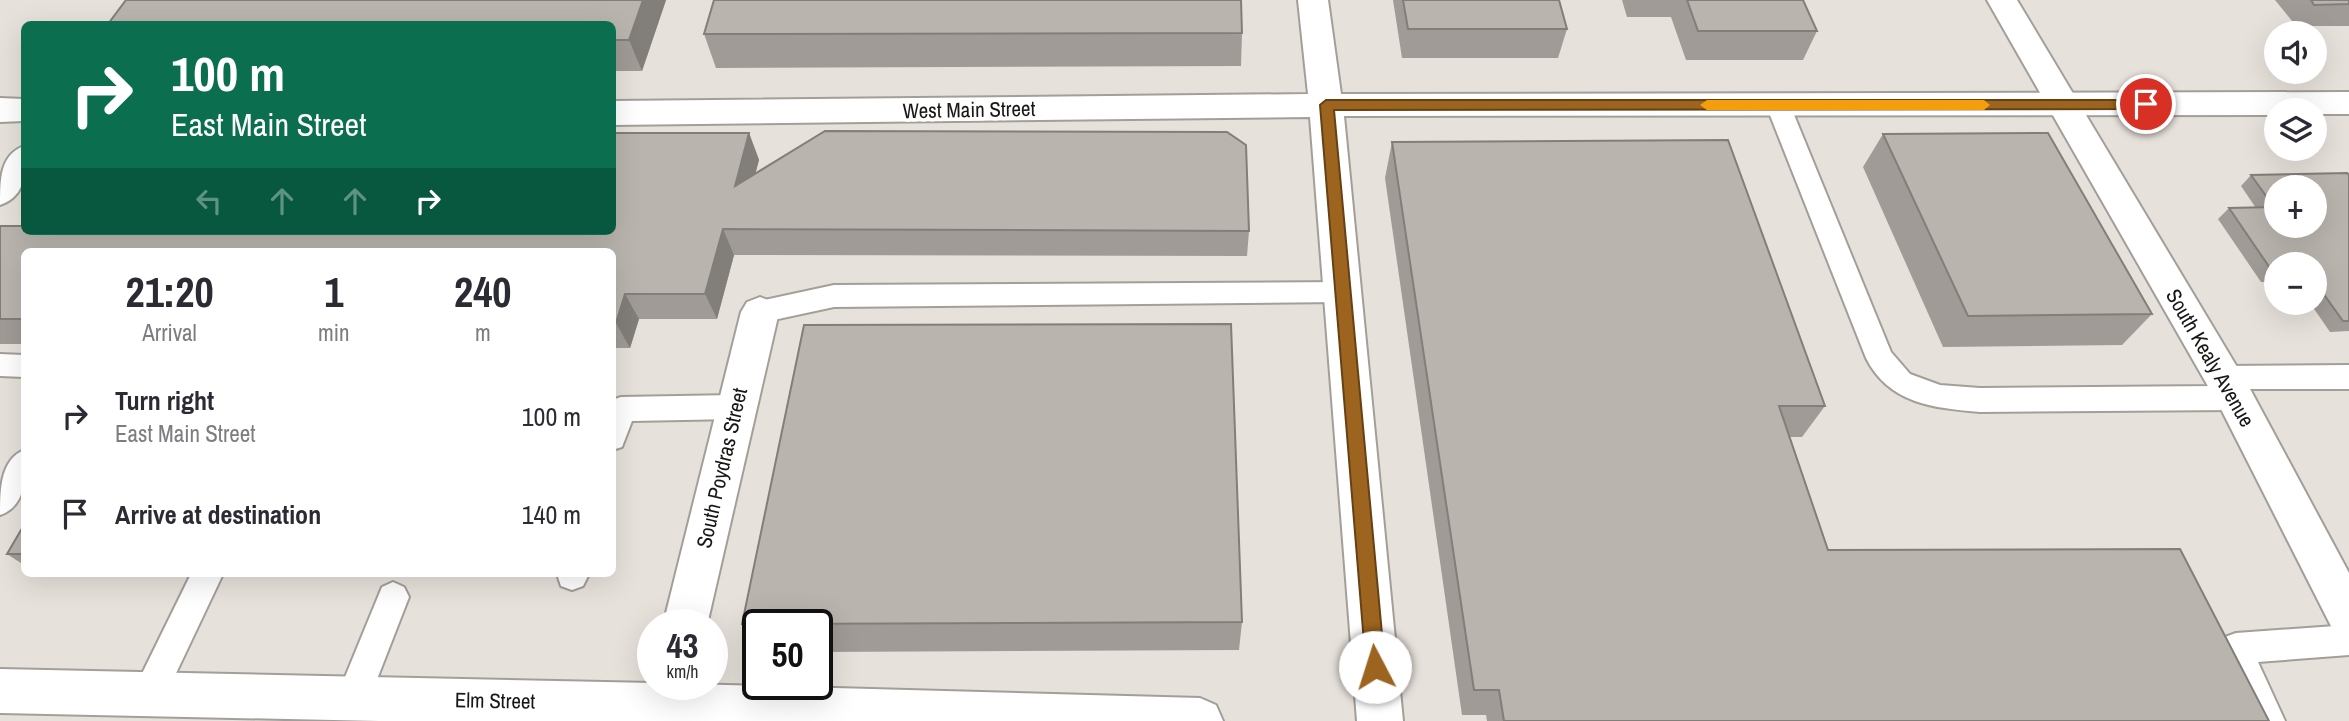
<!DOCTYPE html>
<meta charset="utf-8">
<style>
body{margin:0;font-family:"Archivo Narrow",sans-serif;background:#f7f7f7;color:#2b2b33;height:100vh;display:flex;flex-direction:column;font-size:26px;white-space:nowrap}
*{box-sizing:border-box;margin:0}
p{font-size:23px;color:#7c7c81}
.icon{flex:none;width:38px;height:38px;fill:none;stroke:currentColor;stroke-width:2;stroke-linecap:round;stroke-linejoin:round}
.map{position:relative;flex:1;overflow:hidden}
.panel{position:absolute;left:21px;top:248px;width:595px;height:329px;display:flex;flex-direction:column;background:#fff;border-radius:10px;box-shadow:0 7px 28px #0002}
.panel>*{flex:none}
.top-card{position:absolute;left:21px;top:21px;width:595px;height:214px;border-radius:10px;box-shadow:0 7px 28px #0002;background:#0b6e4f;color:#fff;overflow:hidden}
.fabs{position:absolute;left:2264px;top:21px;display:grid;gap:14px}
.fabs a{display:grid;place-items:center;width:63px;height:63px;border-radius:50%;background:#fff;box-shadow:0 7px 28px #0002;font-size:35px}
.speed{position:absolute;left:637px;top:609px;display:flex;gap:14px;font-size:35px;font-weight:700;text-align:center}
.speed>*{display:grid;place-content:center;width:91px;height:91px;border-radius:50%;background:#fff;box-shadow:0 7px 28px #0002;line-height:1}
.speed small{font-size:18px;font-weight:400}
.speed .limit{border:4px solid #111;border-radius:10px;background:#fff;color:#111}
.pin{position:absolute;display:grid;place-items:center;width:60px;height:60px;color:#fff;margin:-30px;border:4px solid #fff;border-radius:50%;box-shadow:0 2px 7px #0007}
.me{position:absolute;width:77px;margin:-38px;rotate:355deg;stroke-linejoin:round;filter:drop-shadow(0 0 5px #0008)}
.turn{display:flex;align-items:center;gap:24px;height:147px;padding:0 35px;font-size:32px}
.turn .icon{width:91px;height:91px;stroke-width:2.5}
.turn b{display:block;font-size:49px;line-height:60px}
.lanes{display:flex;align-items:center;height:66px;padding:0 35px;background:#0003;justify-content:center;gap:35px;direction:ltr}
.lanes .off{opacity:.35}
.eta{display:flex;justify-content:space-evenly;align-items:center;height:119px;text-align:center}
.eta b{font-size:42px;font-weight:700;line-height:49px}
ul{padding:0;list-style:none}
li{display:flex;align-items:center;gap:21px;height:98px;padding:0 35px}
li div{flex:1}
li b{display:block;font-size:26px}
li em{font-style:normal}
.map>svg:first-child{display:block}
</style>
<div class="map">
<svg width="2349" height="721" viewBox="0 0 2349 721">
<rect width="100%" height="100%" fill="#e7e1db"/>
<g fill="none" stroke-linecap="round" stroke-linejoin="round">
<defs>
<g id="service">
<path d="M1778,97L1786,99L1790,105L1891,352L1910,374L1940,385L1980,388L2214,386L2209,378L2213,370L2223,366L2349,365V389H2244L2249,398L2245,406L2235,410L1980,412C1934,408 1889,404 1866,358L1766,105L1770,99Z"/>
<path d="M1343,282L1353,285L1356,292L1353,299L1343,302L834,307L760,323L750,320L746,312L750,304L760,301L834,285Z"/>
<path d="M0,354L24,355V377L0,376Z"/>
<path d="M735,395L745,399L749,407L745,415L735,419L632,421L622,447L612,450V400L621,397Z"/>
<path d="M24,450C26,474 27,506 0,515C0,491 0,460 24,450Z"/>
<path d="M191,574H223L161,705L149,710L137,705L132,694Z"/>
<path d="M557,574H589L583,586L572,590L561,586Z"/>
<path d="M393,582L404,587L409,597L365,710L353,715L341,710L336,699L382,587Z"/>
<path d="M2349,625V655L2258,662L2285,721H2251L2220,648L2225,637L2236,633Z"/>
</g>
<g id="minor">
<path d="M24,146C26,170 27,196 0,205C0,179 0,155 24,146Z"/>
<path d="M760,297L773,302L779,312L707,625H663L741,312L747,302Z"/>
<path d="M0,669L653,683L1200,698L1216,705L1223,721H379L0,713Z"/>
</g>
<path id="tertiary" d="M1987,0H2017L2249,387L2349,573V636L2333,630L2221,409Z"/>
<g id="secondary">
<path d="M1298,0H1328L1341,94L2349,92V114H2315V110H2277V115L1344,116L1403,721H1357L1310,117L612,125V101L1308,94Z"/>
<path d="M0,98L24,99V121L0,122Z"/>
</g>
</defs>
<use href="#service" stroke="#a49e98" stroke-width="4"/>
<use href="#minor" stroke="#a49e98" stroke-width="4"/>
<use href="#tertiary" stroke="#a49e98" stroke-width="4"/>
<use href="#secondary" stroke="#a49e98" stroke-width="4"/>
<use href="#service" fill="#fff" fill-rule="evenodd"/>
<use href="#minor" fill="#fff" fill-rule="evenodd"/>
<use href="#tertiary" fill="#fff" fill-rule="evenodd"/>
<use href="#secondary" fill="#fff" fill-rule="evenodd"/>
</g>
<g fill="#a09b96">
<path d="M666,0L642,71H612V24Z"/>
<path d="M1393,0H1559L1567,29L1558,58H1402Z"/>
<path d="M1622,0H1803L1817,31L1803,60H1686L1671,17H1627Z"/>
<path d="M2275,0H2349V26H2296Z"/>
<path d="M1242,33L1241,66L716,68L704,34Z"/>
<path d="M749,133L759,160L755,174L1249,231L1247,256L734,255L717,319H639L630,348H612V252H24V344H0V226L612,231Z"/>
<path d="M1883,134L2152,314L2122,345L1943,347L1863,167Z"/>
<path d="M1392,142L1825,406L1802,437H1790L1828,550L2269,721H1487L1486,715H1462L1385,178Z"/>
<path d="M2251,175H2349V331L2330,332L2310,303H2315V264H2277V282H2261L2218,219L2229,208H2256L2241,186Z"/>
<path d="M24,525V565L7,554Z"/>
<path d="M39,574H124L123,575H41Z"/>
<path d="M1242,622L1239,650L817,652V625H758V649L742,624Z"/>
</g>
<g fill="#827e7a">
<path d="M643,0H666L642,71L629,40Z"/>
<path d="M749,133L759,160L745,213L735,186Z"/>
<path d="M723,229L734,255L717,319L705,294Z"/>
<path d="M625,294L639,319L630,348L616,323Z"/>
</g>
<g fill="#bab4ae" stroke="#827e7a" stroke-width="2" fill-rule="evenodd">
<path d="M126,0H643L629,40H612V24H108Z"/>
<path d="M714,0H1241L1242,33L704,34Z"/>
<path d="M1403,0H1559L1567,29H1408Z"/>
<path d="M1687,0H1803L1817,31H1698Z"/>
<path d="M2311,0H2349V4L2314,5Z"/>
<path d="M825,131L1227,132L1246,145L1249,231L723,229L705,294H625L616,323H612V252H24V319H0V226H24V231H612V133H749L735,186Z"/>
<path d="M2048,133L2152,314L1968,316L1883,134Z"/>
<path d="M1728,140L1825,406H1779L1828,550L2180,549L2269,721H1504L1499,690H1474L1392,142Z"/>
<path d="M2347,173L2349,175V321H2343L2315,282V264H2277V271H2272L2229,208L2274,207L2251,175ZM2277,187H2315V226H2277Z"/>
<path d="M1231,324L1242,622L742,624L804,325Z"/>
<path d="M24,525V554H7Z"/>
</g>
<path fill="#9c641f" stroke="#654114" stroke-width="2" d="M1326,100H2146L2153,104L2146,109L1334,110L1385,667L1382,673L1375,676L1369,673L1366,667L1320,105Z"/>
<path fill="#f59e0b" d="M1707,100H1984L1990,105L1984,110H1707L1700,105Z"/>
<g text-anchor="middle" stroke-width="7" stroke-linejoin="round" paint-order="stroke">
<g font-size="21" fill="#191715" stroke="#fff">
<text transform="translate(969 110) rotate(-1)" y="7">West Main Street</text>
<text transform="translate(2210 358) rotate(60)" y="7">South Kealy Avenue</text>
<text transform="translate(722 468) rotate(-77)" y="7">South Poydras Street</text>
<text transform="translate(495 701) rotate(1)" y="7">Elm Street</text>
</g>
</g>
</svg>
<div class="fabs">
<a><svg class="icon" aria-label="sound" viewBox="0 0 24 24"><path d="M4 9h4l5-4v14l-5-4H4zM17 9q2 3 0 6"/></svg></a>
<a><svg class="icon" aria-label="layers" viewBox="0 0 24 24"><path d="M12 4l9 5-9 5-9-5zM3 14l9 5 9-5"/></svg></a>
<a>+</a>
<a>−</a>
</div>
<div class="speed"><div>43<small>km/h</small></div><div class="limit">50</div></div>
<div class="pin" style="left:2146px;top:104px;background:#d93025"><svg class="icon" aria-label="arrive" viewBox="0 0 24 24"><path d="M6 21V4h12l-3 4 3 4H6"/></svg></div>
<svg class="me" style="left:1375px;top:667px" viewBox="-20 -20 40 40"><circle r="19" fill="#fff"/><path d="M0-13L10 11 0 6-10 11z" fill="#9c641f"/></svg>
<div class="top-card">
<div class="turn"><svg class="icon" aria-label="right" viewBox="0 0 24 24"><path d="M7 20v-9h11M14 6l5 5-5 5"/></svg><div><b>100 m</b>East Main Street</div></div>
<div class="lanes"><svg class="icon off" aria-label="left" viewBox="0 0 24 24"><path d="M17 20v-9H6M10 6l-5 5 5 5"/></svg><svg class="icon off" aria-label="ahead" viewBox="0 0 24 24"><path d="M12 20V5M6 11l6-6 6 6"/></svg><svg class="icon off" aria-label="ahead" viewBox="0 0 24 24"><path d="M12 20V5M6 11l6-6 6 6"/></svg><svg class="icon" aria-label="right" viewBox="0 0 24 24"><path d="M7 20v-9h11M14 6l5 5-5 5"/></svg></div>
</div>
<section class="panel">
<div class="eta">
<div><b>21:20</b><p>Arrival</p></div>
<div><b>1</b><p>min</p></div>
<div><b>240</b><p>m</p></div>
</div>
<ul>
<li><svg class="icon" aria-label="right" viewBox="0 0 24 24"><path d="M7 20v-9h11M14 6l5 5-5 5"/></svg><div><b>Turn right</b><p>East Main Street</p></div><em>100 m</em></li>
<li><svg class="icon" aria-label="arrive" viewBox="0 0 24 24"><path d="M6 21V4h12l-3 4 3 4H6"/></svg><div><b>Arrive at destination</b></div><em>140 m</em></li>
</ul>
</section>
</div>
